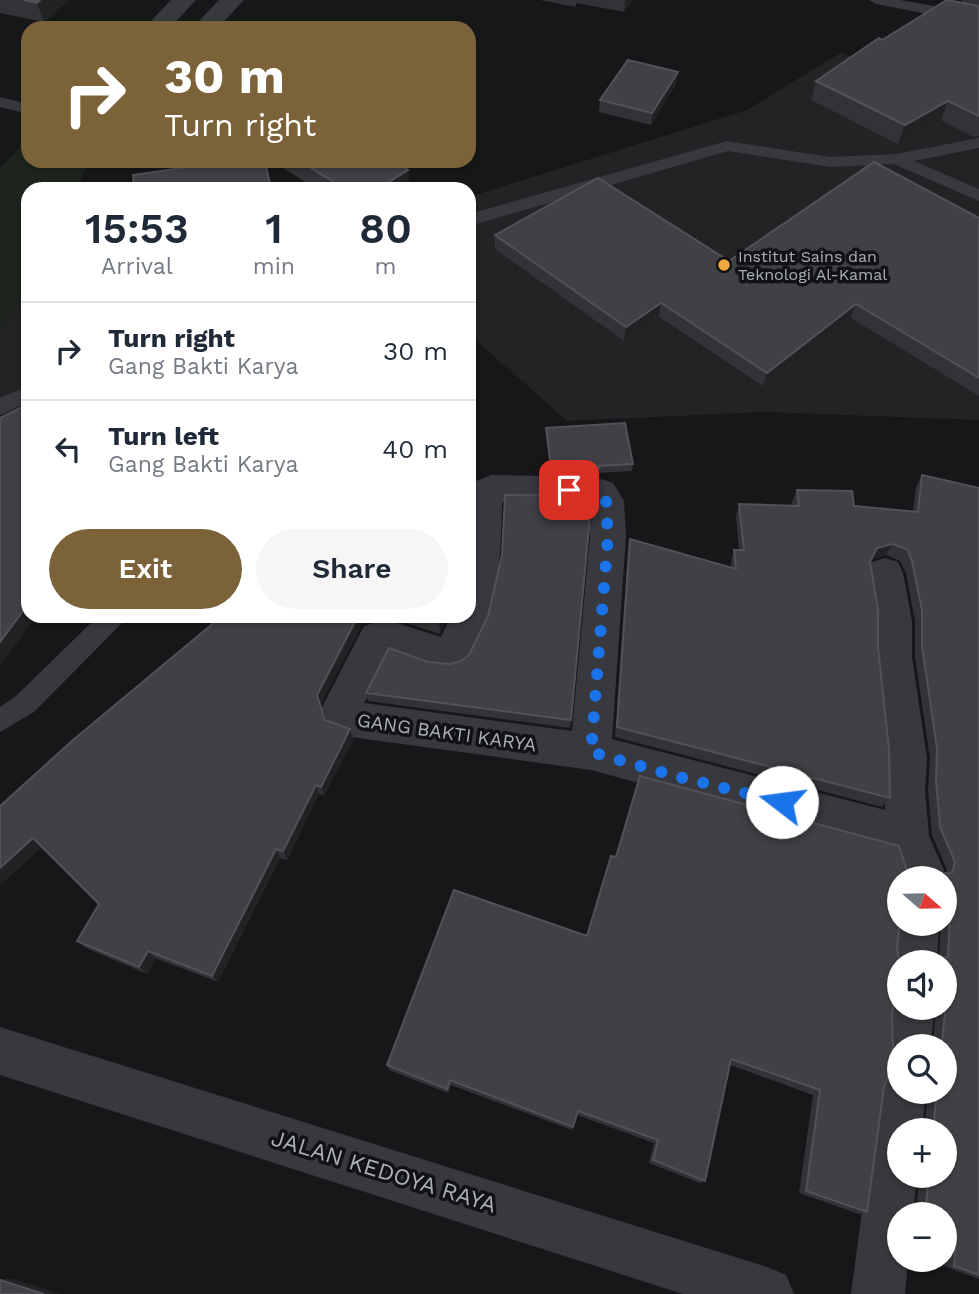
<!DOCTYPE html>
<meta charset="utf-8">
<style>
body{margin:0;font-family:"Work Sans",sans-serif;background:#f6f6f7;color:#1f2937;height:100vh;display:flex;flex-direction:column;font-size:26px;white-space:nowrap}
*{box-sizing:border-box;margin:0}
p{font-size:23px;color:#747a83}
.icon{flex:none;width:38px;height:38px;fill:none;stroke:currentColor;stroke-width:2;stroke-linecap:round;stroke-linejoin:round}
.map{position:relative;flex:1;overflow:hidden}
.details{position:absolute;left:21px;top:182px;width:455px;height:441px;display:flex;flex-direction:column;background:#fff;border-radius:21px;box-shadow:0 2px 5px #0004}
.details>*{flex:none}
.banner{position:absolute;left:21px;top:21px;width:455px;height:147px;border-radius:21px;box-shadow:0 2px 5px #0004;background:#7c6238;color:#fff;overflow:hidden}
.needle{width:46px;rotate:110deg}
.buttons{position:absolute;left:887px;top:866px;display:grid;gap:14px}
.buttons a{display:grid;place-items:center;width:70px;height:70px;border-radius:50%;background:#fff;box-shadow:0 2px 5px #0004;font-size:35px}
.pin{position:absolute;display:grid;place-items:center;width:60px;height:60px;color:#fff;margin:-30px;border-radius:14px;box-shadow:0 4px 10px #0006}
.me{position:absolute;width:77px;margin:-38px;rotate:285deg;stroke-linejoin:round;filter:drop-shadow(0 0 5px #0008)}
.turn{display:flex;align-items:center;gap:24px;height:147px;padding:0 28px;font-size:32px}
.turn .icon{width:91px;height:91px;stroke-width:2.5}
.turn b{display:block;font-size:49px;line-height:60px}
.eta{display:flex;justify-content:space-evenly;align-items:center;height:119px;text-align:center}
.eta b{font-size:42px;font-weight:600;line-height:49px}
.primary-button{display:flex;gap:14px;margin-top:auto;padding:14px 28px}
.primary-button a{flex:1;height:80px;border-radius:42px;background:#7c6238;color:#fff;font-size:28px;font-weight:600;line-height:80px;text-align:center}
.primary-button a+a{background:#f6f6f7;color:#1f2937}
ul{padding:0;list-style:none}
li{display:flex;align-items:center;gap:21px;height:98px;padding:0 28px;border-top:2px solid #e0e1e3}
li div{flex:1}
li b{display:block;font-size:26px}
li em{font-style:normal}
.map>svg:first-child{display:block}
</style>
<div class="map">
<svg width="979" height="1294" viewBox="0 0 979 1294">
<rect width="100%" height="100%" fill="#171719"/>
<g fill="#232326">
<path d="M979,44V420L764,412L567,421L469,334V197L747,110L842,52L859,61Z"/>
<path d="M28,294V407L0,420V329Z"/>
</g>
<path fill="#1d241e" d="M28,138V161H89L77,189H28V294L0,329V168Z"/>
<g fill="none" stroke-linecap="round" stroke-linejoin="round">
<g fill="#38393e" fill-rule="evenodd">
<path d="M869,0H900L979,14V24L876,4Z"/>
<path d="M0,97L28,104V114L0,107Z"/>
<path d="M979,138V148L914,161L979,189V201L894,164L830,167L728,151L469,226V214L727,141L830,157L896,154Z"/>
<path d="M28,386V402L0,415V398Z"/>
<path d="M98,616H126L122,623L34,712L0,732V707L16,696Z"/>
</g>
<g fill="#38393e" fill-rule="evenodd">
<path d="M171,0H196L170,28H144Z"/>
<path d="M219,0H244L218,28H192Z"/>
<path d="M491,475L595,477L613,483L624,501L626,536L612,739L885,810V758L874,657V621L867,573L872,562L885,558L898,562L903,573L912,621V657L927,758L925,790L929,836L944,870L943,878L900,879V870L893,852L591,770L351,737L329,728L322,707L364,626L384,619L441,637L451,616H469V490L474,482ZM502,502L589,503L590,536L572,731L364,703L389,653C411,660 449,682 467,662C499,612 501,558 502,502Z"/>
<path d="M900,912V924H939L937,962H900V979C886,961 891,932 900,912Z"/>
<path d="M900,989V1008H934L931,1046H900V1067L890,1063C880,1039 885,1015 894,991Z"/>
<path d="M900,1069V1092H926L922,1130H900V1176H917L913,1214H900V1260H908L905,1294H851L878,1092L885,1075Z"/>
</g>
<path fill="#38393e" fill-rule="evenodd" d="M0,1027L767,1267L786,1275L794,1294H683L0,1075Z"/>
</g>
<g fill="#333337">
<path d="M0,0H69L44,22L0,13Z"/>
<path d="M540,0H632L624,12L577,3L575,7Z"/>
<path d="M962,0H979V136L973,137L941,120L898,144L811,100L816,81L882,40L961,3Z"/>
<path d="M678,72L676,84L651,125L599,112L600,100Z"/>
<path d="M272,161H393L410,189H316Z"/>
<path d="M979,218V396L851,318L763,386L659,317L624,341L495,249V235L729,261Z"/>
<path d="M546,428L633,464L632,471L598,473V475L551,474L546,435Z"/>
<path d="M922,475L979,488V1279L944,1266L945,1260V1214H916L919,1176H945V1130H908L912,1129H924L928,1092H945V1046H906L911,1044L933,1043L936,1008H945V962H905L911,958H939L941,924H945V878H900L897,949L900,962V988L892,1012L891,1070L884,1087L867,1212L859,1214L799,1193L813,1095L730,1065L705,1181L700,1183L649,1163L654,1143L577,1115L572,1130L451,1085L448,1093L389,1070L387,1065L587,936L616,857L908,874L946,873L947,870L932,835L928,790L930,758L915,657V621L906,573L900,561L886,555L872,559L870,562L890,798L882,807L615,737L628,550L630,539L731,567V561L734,550H739L736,516L739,504L793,506L792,502L797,490L854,506L913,512L916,487Z"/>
<path d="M222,616H448L440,634L385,616L362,625L320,705L325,720L350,729L353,740L324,796L319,794L287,860L280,858L218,982L155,958L147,974L86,948L77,941L99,904L42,847L0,885Z"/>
<path d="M469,655L571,720L570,728L368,701L366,693L428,662L450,664L461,661Z"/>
</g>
<g fill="#222225">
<path d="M40,0H69L44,22L37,3Z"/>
<path d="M625,0H632L624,12Z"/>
<path d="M678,72L676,84L651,125L652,113Z"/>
<path d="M948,101L941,120L898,144L905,125Z"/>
<path d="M408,170L410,189H378Z"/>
<path d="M661,303L659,317L624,341L626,327Z"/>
<path d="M856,304L851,318L763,386L767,373Z"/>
<path d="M892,544L886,555L871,559L877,548Z"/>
<path d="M28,604V616H36L0,666V642Z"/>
<path d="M358,616H385L362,625L320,706L317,695Z"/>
<path d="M442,616H448L440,634L439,622Z"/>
<path d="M350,729L353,740L324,796L321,787Z"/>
<path d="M316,785L319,794L287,860L283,851Z"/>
<path d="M33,838L42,847L0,885V868Z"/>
<path d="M276,849L280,858L218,982L212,976Z"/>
<path d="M148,951L155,958L147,974L139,967Z"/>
<path d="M0,1279H13L60,1294H44L0,1280Z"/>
</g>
<g fill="#404145" stroke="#505257" stroke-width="2">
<path d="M24,0H40L37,3Z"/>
<path d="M947,0L979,6V116L948,101L905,125L816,81L879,38L882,40Z"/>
<path d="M628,60L678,72L652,113L600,100Z"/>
<path d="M229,161H265L271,189H134L133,175Z"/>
<path d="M300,161H393L408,170L378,189H345Z"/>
<path d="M874,162L979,218V378L856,304L767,373L661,303L626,327L495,235L598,178L729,261Z"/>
<path d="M28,404V604L0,642V418Z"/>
<path d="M625,423L633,464L598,466L599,468L551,467L546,428Z"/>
<path d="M922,475L979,488V1275L954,1266L956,1242L945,1239V1214H915L925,1213L929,1176H945V1130H912V1129H933L937,1092H945V1046H911V1044L942,1043L946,1002L945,962H911V958L948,957L950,917L948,914H945V878H900V921L897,949L900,962V985L892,1012L893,1050L896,1059L900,1061V1065L891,1069L884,1087L867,1212L806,1191L820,1090L731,1059L705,1181L653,1160L658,1140L578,1111L573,1127L450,1080L447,1089L387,1065L454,890L587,936L611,856L616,857L640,776L899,846L908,874L952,873L955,862L940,827L936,781L937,748L922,646V610L912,561L907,549L892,544L877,548L870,562L878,610V647L889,749L890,798L617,727L630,539L736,569L734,550H744L739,504L799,506L797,490L852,491L854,506L918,512Z"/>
<path d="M505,495L588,496L589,527L571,720L366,693L389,648L428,662L450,664L461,661L469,655L488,616L502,555Z"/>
<path d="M222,616H358L317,695L325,720L350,729L321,787L316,785L283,851L276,849L212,976L148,951L139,967L77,941L99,904L33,838L0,868V806L73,740Z"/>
<path d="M419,616H442L439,622Z"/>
<path d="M0,1280L44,1294H0Z"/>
</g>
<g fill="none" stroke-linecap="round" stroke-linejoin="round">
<path stroke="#1a73e8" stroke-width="12" stroke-dasharray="0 21.6" d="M569,490L601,492L606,501L608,536L591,752L679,777L782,802"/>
</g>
<circle fill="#eea73a" stroke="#121214" stroke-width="2.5" cx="724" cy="265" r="7"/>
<g text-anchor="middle" stroke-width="7" stroke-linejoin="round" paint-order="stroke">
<g font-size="16" fill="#a9afb8" stroke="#121214" text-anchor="start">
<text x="738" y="262">Institut Sains dan<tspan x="738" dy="18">Teknologi Al-Kamal</tspan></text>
</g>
<g font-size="19" fill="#a9afb8" stroke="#121214">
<text transform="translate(447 732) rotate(8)" y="7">GANG BAKTI KARYA</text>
</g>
<g font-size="23" fill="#a9afb8" stroke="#121214">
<text transform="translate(384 1171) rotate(17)" y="8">JALAN KEDOYA RAYA</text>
</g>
</g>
</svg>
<div class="buttons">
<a><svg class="needle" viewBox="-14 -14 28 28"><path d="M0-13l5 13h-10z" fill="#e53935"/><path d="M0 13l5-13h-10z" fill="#747a83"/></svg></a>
<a><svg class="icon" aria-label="sound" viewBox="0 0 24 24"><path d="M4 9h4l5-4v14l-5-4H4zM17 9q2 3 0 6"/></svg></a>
<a><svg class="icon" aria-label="search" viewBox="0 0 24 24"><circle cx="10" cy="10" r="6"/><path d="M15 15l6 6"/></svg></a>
<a>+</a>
<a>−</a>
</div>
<div class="pin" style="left:569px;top:490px;background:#d93025"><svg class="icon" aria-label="arrive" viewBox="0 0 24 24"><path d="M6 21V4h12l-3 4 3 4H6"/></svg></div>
<svg class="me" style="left:782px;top:802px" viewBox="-20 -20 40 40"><circle r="19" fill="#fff"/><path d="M0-13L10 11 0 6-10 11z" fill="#1a73e8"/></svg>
<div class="banner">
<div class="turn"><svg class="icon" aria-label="right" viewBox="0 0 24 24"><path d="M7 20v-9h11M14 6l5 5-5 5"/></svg><div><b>30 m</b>Turn right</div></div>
</div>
<section class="details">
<div class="eta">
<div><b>15:53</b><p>Arrival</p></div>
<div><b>1</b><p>min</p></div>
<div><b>80</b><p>m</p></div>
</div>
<ul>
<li><svg class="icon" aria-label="right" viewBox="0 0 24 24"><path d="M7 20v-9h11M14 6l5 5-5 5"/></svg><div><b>Turn right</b><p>Gang Bakti Karya</p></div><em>30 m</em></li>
<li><svg class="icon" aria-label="left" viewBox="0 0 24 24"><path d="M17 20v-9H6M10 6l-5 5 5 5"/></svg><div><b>Turn left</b><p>Gang Bakti Karya</p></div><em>40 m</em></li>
</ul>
<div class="primary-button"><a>Exit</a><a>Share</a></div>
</section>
</div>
